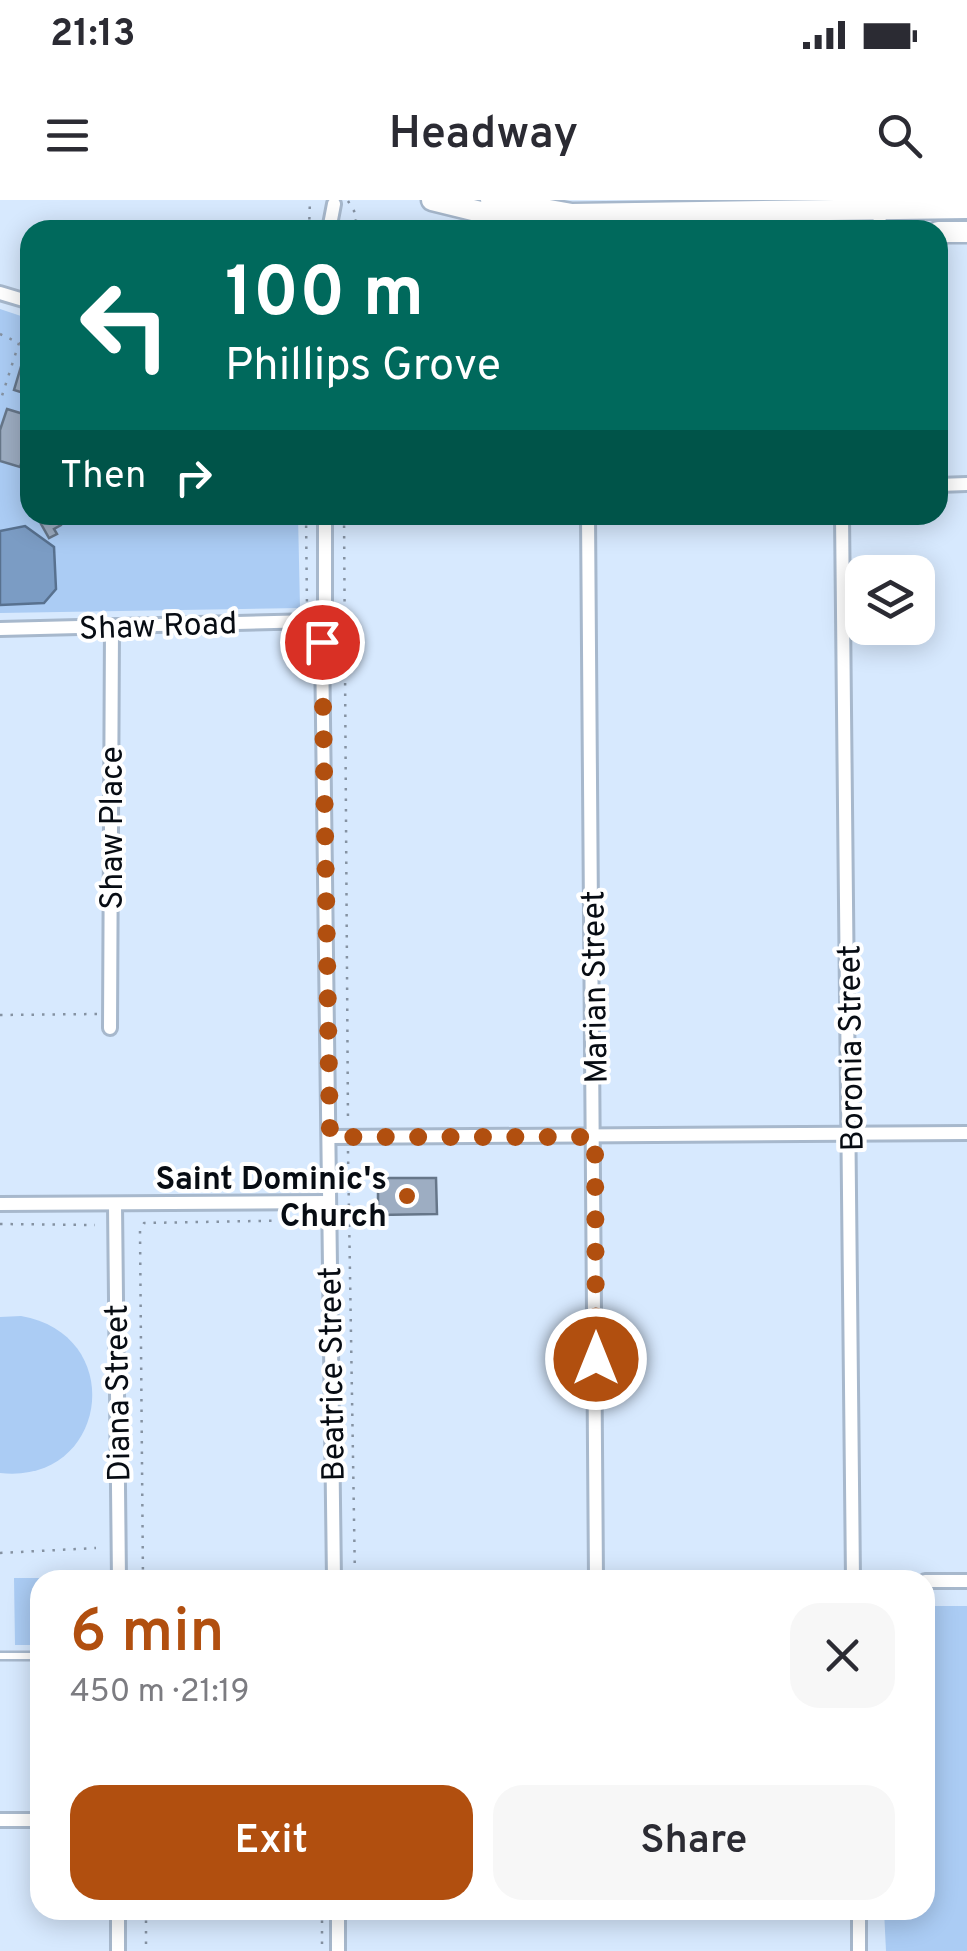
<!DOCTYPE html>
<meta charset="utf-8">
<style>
body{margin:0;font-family:Overpass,sans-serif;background:#f7f7f7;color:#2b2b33;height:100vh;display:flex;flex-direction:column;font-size:38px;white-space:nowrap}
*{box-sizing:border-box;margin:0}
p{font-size:32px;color:#7c7c81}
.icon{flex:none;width:55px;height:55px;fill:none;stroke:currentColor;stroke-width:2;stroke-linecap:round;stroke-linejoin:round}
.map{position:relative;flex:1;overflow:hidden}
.details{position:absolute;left:30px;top:1370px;width:905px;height:350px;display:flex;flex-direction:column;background:#fff;border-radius:30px;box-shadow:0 5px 25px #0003}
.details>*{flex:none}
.top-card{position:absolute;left:20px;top:20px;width:928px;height:305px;border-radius:30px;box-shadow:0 5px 25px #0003;background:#00695c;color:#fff;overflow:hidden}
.buttons{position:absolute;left:845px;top:355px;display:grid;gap:20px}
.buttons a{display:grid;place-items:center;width:90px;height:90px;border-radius:20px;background:#fff;box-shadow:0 5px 25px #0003;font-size:50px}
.pin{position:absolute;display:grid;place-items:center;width:85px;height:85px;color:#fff;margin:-42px;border:5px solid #fff;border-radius:50%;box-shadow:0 2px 10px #0007}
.me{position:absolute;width:110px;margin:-55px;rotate:0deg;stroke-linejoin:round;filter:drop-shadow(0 0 8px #0008)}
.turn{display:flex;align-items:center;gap:35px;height:210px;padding:0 40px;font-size:45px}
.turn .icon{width:130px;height:130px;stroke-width:2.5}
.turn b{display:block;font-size:70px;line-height:85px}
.then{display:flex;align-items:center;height:95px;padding:0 40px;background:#0003;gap:20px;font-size:38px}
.round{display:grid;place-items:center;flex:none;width:105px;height:105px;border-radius:30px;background:#f7f7f7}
.headline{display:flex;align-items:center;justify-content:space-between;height:170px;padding:0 40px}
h1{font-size:60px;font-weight:600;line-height:75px;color:#b14f0f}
.cta{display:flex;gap:20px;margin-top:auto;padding:20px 40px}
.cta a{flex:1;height:115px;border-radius:30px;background:#b14f0f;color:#fff;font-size:40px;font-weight:600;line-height:115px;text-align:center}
.cta a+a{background:#f7f7f7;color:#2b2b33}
.status{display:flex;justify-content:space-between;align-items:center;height:70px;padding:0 50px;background:#fff;direction:ltr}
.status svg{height:28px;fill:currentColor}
header{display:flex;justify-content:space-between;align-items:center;height:130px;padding:0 40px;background:#fff;font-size:45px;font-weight:600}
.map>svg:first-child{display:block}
</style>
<div class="status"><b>21:13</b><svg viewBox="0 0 49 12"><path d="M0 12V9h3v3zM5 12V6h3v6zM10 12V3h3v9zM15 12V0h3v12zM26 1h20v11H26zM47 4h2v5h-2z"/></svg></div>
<header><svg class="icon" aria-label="menu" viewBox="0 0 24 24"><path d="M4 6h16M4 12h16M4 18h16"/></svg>Headway<svg class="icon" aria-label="search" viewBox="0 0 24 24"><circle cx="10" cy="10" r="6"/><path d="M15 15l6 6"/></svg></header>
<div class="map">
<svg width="967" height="1751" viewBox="0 0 967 1751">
<rect width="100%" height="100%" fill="#d7e9fe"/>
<g fill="#abccf4">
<path d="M0,109L30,119V315H298L300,408L0,413Z"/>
<path d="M21,1116C129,1135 108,1285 0,1273V1117Z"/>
<path d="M14,1378H48L40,1380V1445H15Z"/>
<path d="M925,1406H967V1751H886L884,1710H925Z"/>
</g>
<path fill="#7b9cc4" stroke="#58718f" stroke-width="2.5" d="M25,326L54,347L56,389L44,403L0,405V331Z"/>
<g fill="#9dadc2" stroke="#667689" stroke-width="2.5">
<path d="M26,150L30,151V195L14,190Z"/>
<path d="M7,209L30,216V234L20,267L0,261V230Z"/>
<path d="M36,315H61V325L54,329L57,334L49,338Z"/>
<path d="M378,978H436L437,1014L378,1015Z"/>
</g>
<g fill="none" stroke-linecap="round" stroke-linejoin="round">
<defs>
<path id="service" d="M0,1456H40"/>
<g id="minor">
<path d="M879,3L880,30"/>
<path d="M329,30L334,4"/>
<path d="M0,93L30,102"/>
<path d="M938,285L967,284"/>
<path d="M588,315L596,1380"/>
<path d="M842,315L853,1380"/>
<path d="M315,421L322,442L334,1380"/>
<path d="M315,421L325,414V315"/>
<path d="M0,429L315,421"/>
<path d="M110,828L112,427"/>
<path d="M330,937L967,933"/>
<path d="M0,1004L328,1002"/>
<path d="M115,1005L119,1380"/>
<path d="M925,1381H967"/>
<path d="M0,1620H40"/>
<path d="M118,1710V1751"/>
<path d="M338,1710V1751"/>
<path d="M859,1710V1751"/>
</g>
<g id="primary">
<path d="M432,0L554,30"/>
<path d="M491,0L572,14L967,8"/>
<path d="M938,32H967"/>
</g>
</defs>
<use href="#service" stroke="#a7b8cc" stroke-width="11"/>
<use href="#minor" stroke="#a7b8cc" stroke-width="18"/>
<use href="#primary" stroke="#a7b8cc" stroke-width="25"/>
<g stroke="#8592a2" stroke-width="2.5" stroke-dasharray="2.5 8" stroke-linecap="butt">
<path d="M348,1L357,16L353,30"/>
<path d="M309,30L310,0"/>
<path d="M0,134L19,143L0,202"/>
<path d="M306,315L307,408"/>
<path d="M344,315L348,923"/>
<path d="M0,815L98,814"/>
<path d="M348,951L355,1380"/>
<path d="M0,1024L95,1025"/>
<path d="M0,1353L96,1348"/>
<path d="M143,1380L140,1031L144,1023L314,1020"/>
<path d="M925,1466L930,1481L925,1485"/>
<path d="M146,1710V1751"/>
<path d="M322,1710V1751"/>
</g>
<use href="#service" stroke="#fff" stroke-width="6"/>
<use href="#minor" stroke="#fff" stroke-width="12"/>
<use href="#primary" stroke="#fff" stroke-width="20"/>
</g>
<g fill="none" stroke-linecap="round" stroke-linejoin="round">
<path stroke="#b14f0f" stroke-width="18" stroke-dasharray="0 32.4" d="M322,442L330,937H595L596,1159"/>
</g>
<circle fill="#b14f0f" stroke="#fff" stroke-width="4" cx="407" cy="996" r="10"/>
<g text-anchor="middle" stroke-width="8" stroke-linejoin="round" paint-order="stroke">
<g font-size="32" fill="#070c13" stroke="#fff">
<text transform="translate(158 425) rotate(-2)" y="11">Shaw Road</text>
<text transform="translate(111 628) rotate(-90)" y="11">Shaw Place</text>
<text transform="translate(594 787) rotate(-91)" y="11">Marian Street</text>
<text transform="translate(850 848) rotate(-91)" y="11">Boronia Street</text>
<text transform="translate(331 1174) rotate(-91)" y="11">Beatrice Street</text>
<text transform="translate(117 1193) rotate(-91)" y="11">Diana Street</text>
</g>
<g font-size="32" font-weight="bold" fill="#070c13" stroke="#fff" text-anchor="end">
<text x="387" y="989">Saint Dominic's<tspan x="387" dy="37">Church</tspan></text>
</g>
</g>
</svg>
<div class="buttons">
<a><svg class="icon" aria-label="layers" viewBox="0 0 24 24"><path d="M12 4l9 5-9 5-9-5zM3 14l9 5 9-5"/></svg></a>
</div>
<div class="pin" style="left:322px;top:442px;background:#d93025"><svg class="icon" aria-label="arrive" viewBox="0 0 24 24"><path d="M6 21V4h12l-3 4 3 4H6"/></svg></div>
<svg class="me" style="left:596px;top:1159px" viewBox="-20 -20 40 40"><circle r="17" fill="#b14f0f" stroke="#fff" stroke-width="3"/><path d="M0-11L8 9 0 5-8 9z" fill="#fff"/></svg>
<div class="top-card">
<div class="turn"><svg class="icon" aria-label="left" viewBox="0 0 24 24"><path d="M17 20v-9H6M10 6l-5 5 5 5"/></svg><div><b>100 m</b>Phillips Grove</div></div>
<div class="then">Then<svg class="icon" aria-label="right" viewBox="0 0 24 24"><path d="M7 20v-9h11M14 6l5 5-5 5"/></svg></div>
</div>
<section class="details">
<div class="headline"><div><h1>6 min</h1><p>450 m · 21:19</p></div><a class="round"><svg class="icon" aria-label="close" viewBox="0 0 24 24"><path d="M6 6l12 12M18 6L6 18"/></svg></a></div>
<div class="cta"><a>Exit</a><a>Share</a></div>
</section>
</div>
